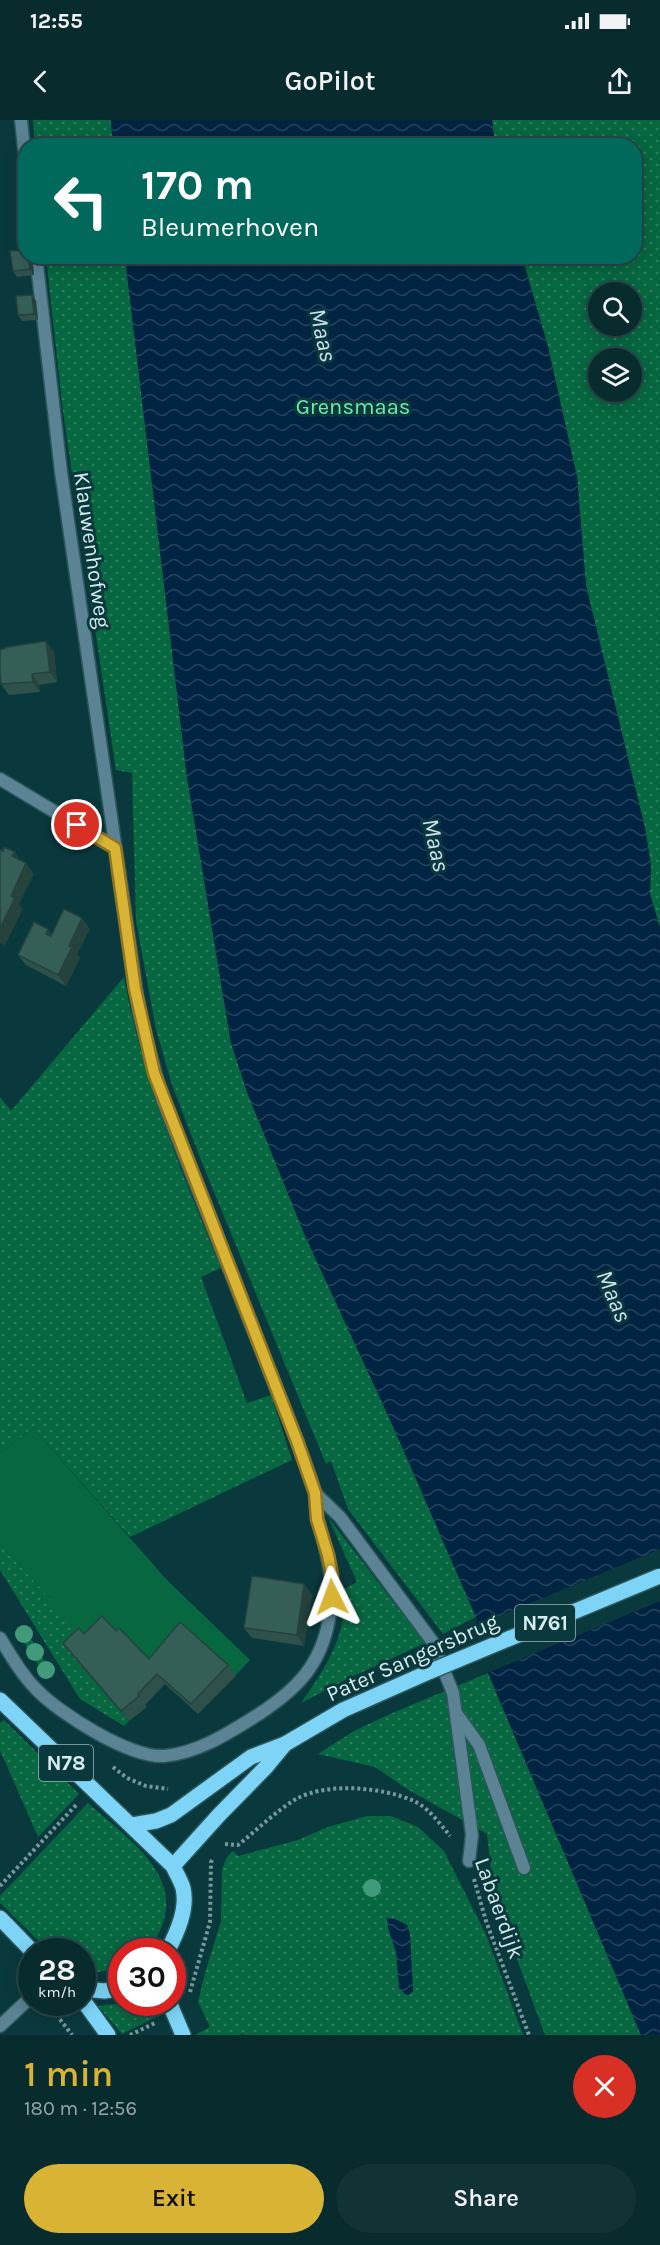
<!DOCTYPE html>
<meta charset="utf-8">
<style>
body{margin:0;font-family:Karla,sans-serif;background:#113336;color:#f1f3f6;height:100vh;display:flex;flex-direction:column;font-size:22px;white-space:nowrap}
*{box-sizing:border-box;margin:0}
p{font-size:20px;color:#98a7aa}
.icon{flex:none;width:33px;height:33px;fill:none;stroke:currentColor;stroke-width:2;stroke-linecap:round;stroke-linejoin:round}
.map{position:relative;height:1915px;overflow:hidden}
.side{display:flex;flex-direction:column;background:#082b2e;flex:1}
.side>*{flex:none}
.banner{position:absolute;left:18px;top:18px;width:624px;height:126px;border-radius:24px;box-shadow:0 3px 15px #0003,0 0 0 2px #29474a;background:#00695c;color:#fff;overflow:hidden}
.buttons{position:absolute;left:588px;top:162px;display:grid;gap:12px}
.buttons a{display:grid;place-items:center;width:54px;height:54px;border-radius:50%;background:#082b2e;box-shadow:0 3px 15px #0003,0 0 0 2px #29474a;font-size:30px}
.speed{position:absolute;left:18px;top:1818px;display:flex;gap:12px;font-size:30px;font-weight:700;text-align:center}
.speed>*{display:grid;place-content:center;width:78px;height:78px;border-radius:50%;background:#082b2e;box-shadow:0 3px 15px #0003,0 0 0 2px #29474a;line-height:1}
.speed small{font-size:15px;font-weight:400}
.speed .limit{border:9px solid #d22;background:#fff;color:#111}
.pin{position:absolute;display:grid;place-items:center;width:51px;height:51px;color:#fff;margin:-26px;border:3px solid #fff;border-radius:50%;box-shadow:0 2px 6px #0007}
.me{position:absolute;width:66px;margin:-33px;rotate:357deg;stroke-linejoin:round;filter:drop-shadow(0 0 4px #0008)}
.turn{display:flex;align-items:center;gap:21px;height:126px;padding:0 24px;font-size:27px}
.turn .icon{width:78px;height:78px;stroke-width:2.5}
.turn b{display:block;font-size:42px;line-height:51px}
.round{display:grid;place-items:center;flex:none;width:63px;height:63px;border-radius:32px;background:#113336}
.overview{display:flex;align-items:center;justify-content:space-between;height:102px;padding:0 24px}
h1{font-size:36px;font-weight:600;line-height:45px;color:#d9b334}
.action{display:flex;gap:12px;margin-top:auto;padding:12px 24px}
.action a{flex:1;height:69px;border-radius:36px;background:#d9b334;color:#111;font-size:24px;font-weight:600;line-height:69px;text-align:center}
.action a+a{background:#113336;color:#f1f3f6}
.status{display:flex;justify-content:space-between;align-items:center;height:42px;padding:0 30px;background:#082b2e;direction:ltr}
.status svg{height:16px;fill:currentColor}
header{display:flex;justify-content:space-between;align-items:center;height:78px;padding:0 24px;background:#082b2e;font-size:27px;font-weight:600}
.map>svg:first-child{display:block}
</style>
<div class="status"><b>12:55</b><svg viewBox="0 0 49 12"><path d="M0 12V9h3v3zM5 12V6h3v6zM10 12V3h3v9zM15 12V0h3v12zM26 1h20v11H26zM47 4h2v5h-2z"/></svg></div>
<header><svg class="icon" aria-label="back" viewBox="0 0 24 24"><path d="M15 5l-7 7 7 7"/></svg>GoPilot<svg class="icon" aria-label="share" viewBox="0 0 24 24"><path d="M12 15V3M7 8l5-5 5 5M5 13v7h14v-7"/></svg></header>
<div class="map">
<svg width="660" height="1915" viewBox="0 0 660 1915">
<defs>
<pattern id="grass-dots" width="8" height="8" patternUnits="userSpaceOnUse" patternTransform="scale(1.5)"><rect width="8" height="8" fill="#076741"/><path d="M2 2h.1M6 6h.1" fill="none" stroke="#2a7d5d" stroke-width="1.8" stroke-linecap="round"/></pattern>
<pattern id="water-waves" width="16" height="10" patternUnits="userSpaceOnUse" patternTransform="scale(1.5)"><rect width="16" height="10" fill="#002442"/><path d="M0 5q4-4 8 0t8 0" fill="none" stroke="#24445e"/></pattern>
</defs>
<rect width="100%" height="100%" fill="#0a393d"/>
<g fill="url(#grass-dots)" fill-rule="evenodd">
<path d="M33,0H111L113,25H35Z"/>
<path d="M492,0H660V808L650,774L651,746L645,708L586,466L577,357L548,227L522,137L634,136V26L495,25ZM598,172H632V206H598ZM598,238H632V272H598Z"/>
<path d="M46,137H125L187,657L231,923L247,972L476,1497L443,1514L348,1389L331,1341L326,1344L203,1045L172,965L156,909L136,801L132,653L116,650L63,292Z"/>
<path d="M124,857C142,958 182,1053 221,1148L201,1157L247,1283L271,1275L292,1340L130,1417L33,1308L0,1333V977L11,991Z"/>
<path d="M328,1397L425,1523L345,1560L301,1583C325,1549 349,1513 344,1469L357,1462Z"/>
<path d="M0,1424L87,1518L71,1534L129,1601L124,1606L80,1579L0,1450Z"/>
<path d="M23,1506L52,1553L46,1557L16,1510Z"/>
<path d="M488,1553L641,1915H545L494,1777L487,1714L407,1669L375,1647L318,1634L354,1611L390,1594Z"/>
<path d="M4,1600L79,1674L38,1717L0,1630V1603Z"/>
<path d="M88,1683C135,1725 198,1764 148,1831L122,1832L121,1848L98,1852L83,1850L82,1832L49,1831L0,1783V1776Z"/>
<path d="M367,1696H391L418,1707L444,1731L486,1815L523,1915H244L243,1913L240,1915H195L210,1907L198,1882L205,1853L221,1801L222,1749L227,1737L233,1731L238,1736L298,1720L328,1707Z"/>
<path d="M122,1883H155L160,1895L122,1914L98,1886Z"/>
</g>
<path fill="#076741" d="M33,1308L167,1460L250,1540L235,1556L188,1513L157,1549L92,1525L0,1424V1333Z"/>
<g fill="url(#water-waves)">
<path d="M111,0H492L495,25H113Z"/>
<path d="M125,137H522L548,227L577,357L586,466L645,708L651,746L650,774L660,808V1915H641L488,1553L476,1497L397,1315L305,1116L247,972L231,923L187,657Z"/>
<path d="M387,1798L395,1799L407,1805L410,1814L413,1871L409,1875L405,1874L399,1868L396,1832L388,1808Z"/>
</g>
<path fill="#0a393d" d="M660,1429V1481L485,1554L475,1506Z"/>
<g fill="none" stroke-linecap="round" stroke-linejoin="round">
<defs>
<g id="service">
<path d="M315,1373L340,1397L432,1521L453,1573L472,1715L469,1741"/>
<path d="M456,1593L479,1625L524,1748"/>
</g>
<g id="minor">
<path d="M21,0L26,47"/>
<path d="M0,659L115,728"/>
<path d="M0,1518C11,1536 22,1555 37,1570C60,1594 130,1638 164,1636C199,1633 230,1612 259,1594C297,1569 321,1545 329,1499C336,1462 327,1435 318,1400C316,1392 317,1382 315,1373C311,1356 303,1338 297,1321L163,981L140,896L61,352L36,136"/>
<path d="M0,1906L32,1876"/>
</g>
<g id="primary">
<path d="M0,1580L173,1746C176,1753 181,1761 183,1768C188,1789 177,1813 167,1832"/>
<path d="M132,1705L156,1701L171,1695L251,1637L285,1624L343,1590L431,1551"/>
<path d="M173,1746L219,1695L266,1647L285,1624"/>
<path d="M0,1798L33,1832"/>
<path d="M82,1869L105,1871L122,1868"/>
<path d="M82,1879L108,1915"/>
<path d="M169,1882L183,1915"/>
</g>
</defs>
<use href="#service" stroke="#2b5659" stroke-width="15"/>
<use href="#minor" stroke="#2b5659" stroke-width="15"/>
<use href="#primary" stroke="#2b5659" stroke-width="18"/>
<g stroke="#77999c" stroke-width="4" stroke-dasharray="3 3" stroke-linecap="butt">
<path d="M113,1647L127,1658L146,1666L168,1669"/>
<path d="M225,1724L238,1725C257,1710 276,1691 296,1679C327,1662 382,1667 414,1681C429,1688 440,1704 450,1716"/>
<path d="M474,1759L486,1801L529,1915"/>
<path d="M0,1766L78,1683"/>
<path d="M190,1872L210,1802L211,1742L213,1739"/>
<path d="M49,1885L72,1915"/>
<path d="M130,1915L155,1903"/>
</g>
<use href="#service" stroke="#5b8394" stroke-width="12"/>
<use href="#minor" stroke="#5b8394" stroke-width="12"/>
<use href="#primary" stroke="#7dd4f7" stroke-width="15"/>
<defs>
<path id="primary-bridge" d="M431,1551L660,1456"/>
</defs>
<use href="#primary-bridge" stroke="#2b5659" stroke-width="18" stroke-linecap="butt"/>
<use href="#primary-bridge" stroke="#7dd4f7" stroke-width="15"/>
</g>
<g fill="#419b7a">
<circle cx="24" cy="1514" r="9"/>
<circle cx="35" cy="1532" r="9"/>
<circle cx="46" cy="1550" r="9"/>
<circle cx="372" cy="1768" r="9"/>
</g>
<g fill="#2e514b">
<path d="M26,136H32L34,155L17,157L13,151Z"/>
<path d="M32,175L36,181L38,200L22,201L18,195Z"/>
<path d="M46,521L54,532L57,562L39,565L40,572L9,575L1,564Z"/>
<path d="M48,809L52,814L90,809L77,834L80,838L66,866L26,845L18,835Z"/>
<path d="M304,1464L312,1475L304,1526L252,1518L244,1508Z"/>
<path d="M116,1511L149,1539L228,1545L236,1556L198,1594L165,1564L145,1585L147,1587L129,1601L71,1534L63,1523L84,1514Z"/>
</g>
<g fill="#25423d">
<path d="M28,136H32L34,155L30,149Z"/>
<path d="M32,175L36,181L38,200L34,194Z"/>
<path d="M46,521L54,532L57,562L50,552Z"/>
<path d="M32,554L39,565L40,572L33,562Z"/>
<path d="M15,732L22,743L12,736Z"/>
<path d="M26,743L34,754L19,784L23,789L4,827L0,822V808L11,776Z"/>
<path d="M82,798L90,809L77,834L80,838L66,866L58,855L69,826Z"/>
<path d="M48,809L56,820L46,814Z"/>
<path d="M304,1464L312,1475L304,1526L297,1515Z"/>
</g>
<g fill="#355e57" stroke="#25423d" stroke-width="1.5">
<path d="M26,130V136H28L30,149L13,151L10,131Z"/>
<path d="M32,175L34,194L18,195L16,176Z"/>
<path d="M46,521L50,552L32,554L33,562L1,564L0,553V530L8,527Z"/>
<path d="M4,727L15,732L12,736L26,743L11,776L15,778L0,808V730L3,731Z"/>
<path d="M64,789L82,798L69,826L72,827L58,855L18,835L34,802L48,809L46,814L51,816Z"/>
<path d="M252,1456L304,1464L297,1515L244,1508Z"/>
<path d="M102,1496L116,1511L119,1508L149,1539L180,1502L228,1545L191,1584L157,1554L138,1574L139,1576L121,1591L63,1523L79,1508L84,1514Z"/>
</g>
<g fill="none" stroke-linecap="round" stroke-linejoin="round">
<defs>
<path id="route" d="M77,705L115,728L135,869L154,953L297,1321L315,1373L317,1399L328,1435L332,1455V1477"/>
</defs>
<use href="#route" stroke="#8d7422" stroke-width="15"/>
<use href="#route" stroke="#d9b334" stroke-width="10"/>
</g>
<g text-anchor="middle" stroke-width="6" stroke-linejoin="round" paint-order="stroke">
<g fill="#0a393d" stroke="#99b7ba" stroke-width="1.5">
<rect x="515" y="1485" width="60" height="36" rx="4.5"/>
<rect x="39" y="1625" width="54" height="36" rx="4.5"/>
</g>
<g font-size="21" font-weight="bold" fill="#d6edef">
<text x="545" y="1510">N761</text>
<text x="66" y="1650">N78</text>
</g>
<g font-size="22" fill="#6eebac" stroke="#0a393d">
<text x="353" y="294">Grensmaas</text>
</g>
<g font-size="22" fill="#d6edef" stroke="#0a393d">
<text transform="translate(93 430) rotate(82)" y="8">Klauwenhofweg</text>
<text transform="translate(412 1537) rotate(-24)" y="8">Pater Sangersbrug</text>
<text transform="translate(500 1788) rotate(70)" y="8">Labaerdijk</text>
</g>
<g font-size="24" font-style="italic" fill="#cedfef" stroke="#0a393d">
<text transform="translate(323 215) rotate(77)" y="8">Maas</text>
<text transform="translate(436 725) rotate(77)" y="8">Maas</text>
<text transform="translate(614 1176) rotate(67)" y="8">Maas</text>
</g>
</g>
</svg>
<div class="buttons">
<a><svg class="icon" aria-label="search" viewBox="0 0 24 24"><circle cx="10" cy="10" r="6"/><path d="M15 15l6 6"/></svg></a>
<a><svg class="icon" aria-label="layers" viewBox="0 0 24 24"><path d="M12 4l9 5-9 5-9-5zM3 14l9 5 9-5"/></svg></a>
</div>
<div class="speed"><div>28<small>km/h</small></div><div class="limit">30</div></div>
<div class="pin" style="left:77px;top:705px;background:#d93025"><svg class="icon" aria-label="arrive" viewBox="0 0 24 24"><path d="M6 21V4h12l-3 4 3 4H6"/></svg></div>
<svg class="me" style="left:332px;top:1477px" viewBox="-20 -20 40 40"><path d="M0-17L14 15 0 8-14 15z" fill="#d9b334" stroke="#fff" stroke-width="4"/></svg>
<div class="banner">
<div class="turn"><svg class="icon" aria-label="left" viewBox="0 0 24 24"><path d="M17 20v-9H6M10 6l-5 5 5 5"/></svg><div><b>170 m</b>Bleumerhoven</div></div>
</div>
</div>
<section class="side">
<div class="overview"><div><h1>1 min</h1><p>180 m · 12:56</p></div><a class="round" style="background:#d93025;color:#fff"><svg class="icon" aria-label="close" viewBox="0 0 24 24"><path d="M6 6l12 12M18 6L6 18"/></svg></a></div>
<div class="action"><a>Exit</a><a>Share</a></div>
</section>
